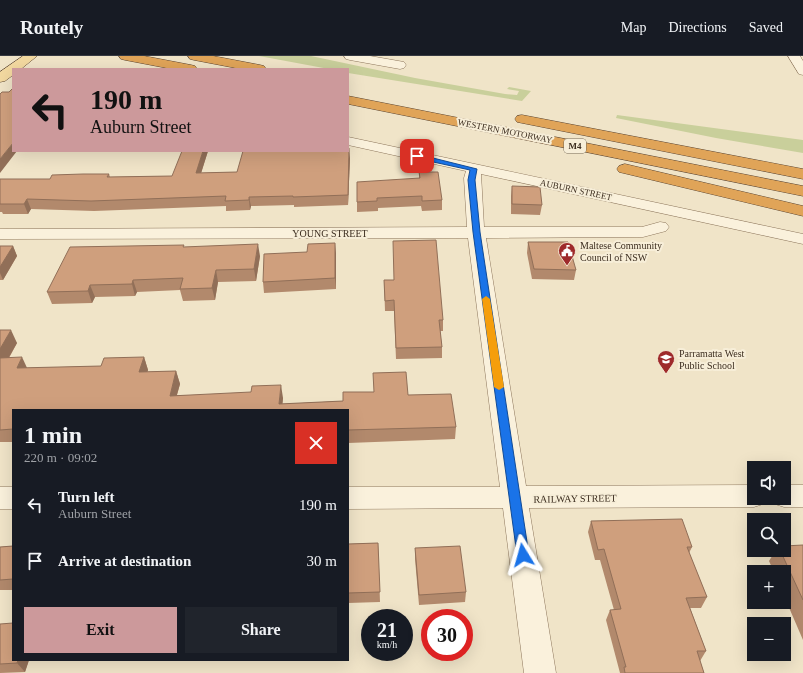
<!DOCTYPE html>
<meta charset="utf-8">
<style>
body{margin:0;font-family:Georgia,serif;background:#20242c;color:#f1f3f6;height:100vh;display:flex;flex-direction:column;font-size:15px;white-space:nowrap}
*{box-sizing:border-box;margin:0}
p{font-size:13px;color:#9ea1a6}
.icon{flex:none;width:22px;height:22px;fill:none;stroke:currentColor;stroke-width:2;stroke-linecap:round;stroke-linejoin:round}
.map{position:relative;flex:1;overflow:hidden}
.sheet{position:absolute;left:12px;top:353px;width:337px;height:252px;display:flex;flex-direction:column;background:#171b24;border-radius:0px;box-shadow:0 4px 16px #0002}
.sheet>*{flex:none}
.banner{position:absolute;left:12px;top:12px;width:337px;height:84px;border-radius:0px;box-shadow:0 4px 16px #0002;background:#cc999b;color:#111;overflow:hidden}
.tools{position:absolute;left:747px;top:405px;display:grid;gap:8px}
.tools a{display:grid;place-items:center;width:44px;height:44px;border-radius:0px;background:#171b24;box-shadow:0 4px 16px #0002;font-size:20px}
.speed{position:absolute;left:361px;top:553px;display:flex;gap:8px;font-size:20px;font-weight:700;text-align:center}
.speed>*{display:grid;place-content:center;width:52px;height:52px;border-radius:50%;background:#171b24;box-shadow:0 4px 16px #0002;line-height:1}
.speed small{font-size:10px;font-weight:400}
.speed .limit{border:6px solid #d22;background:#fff;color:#111}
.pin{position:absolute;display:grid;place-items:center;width:34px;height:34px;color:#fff;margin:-17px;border-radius:8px;box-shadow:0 2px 6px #0006}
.me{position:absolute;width:44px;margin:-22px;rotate:352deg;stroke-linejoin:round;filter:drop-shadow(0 0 3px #0008)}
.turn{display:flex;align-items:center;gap:14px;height:84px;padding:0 12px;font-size:18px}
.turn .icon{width:52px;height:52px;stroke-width:2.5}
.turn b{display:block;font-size:28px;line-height:34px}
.round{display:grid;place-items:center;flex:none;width:42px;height:42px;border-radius:0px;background:#20242c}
.head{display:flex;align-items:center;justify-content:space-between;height:68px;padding:0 12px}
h1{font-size:24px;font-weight:700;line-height:30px}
.action{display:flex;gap:8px;margin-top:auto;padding:8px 12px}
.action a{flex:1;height:46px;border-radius:0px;background:#cc999b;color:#111;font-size:16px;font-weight:700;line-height:46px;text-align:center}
.action a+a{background:#20242c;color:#f1f3f6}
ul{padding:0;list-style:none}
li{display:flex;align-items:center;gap:12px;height:56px;padding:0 12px}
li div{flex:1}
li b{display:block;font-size:15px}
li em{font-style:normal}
header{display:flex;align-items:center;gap:24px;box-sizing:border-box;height:56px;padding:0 20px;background:#171b24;border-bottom:1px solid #363941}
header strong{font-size:19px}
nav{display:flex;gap:22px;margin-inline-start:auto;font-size:14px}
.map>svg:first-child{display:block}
</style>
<header>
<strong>Routely</strong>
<nav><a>Map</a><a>Directions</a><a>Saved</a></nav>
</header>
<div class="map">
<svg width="803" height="617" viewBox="0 0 803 617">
<rect width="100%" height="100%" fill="#f0e4c8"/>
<g fill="#c9cf9b">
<path d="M259,0H311L415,22L505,38L517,39L519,35L507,33L509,31L531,35L522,45L348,17V13H329Z"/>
<path d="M617,59L803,84V97L716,82L616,62Z"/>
</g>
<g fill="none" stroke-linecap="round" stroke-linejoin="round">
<defs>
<g id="minor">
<path d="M344,0H370L404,6L406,9L404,12L400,13L350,4L346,3Z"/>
<path d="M788,0H800L803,5V19L799,18Z"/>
<path d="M348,81L803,178V188L481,118L484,171H642L660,166L666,167L669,171L666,175L643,181L486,182L526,430L754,429V442H766L763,448L754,451L529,452L556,617H524L503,452L348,453V431H500L468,182L0,183V173L467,171L464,122L466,115L348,89Z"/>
<path d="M784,429H803V451H784L775,448L772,442H784Z"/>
<rect x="0" y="431" width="13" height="22"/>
</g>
<path id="major" d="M23,0H37L21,13H13V19L5,25L0,26V16Z"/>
<g id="highway">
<path d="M119,0H144L191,9L195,10L197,13H172L125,4L121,3Z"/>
<path d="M188,0H213L260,9L264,10L266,13H241L194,4L190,3Z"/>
<path d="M348,40L803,130V140L348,48Z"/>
<path d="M522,59L803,113V123L517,66L515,63L517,60Z"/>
<path d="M625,108L803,150V160L619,116L617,113L619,110Z"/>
</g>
</defs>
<use href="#minor" stroke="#8d765c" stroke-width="1"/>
<use href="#major" stroke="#5b4430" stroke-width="1"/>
<use href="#highway" stroke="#5b4430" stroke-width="1"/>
<use href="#minor" fill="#faf1dc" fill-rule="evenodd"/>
<use href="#major" fill="#f3d9a0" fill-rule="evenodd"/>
<use href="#highway" fill="#e0a458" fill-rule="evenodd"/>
</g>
<g fill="#b2896c">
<path d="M208,95L201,117L237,116L350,102L348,149L294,151V149L251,150L250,154L226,155V150L94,155L31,153L28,158H3L2,156H0V123H50L109,118L110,121L172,120Z"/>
<path d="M419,116L442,144V154L422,155L421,150L378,152V155L357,156V146L419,123Z"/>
<path d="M512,130L542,149L540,159L511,158V140Z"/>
<path d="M528,186L576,214L574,224L532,223L527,197Z"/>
<path d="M0,190H13L17,200L3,224H0Z"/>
<path d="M184,191L260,200L256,225L218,226L215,244L183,245L180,234L137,236L135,240L95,241L92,247L52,248L47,236Z"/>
<path d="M307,196L336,197V233L264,237L263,226Z"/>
<path d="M384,224L443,264V275H440L442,291V302L396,303L394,255H385Z"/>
<path d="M0,274L17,287L9,302L27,312L101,310L144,301L148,314L147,316L176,315L180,328L177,339L283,342L282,348L343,345L408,339L456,371L455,383L348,387V354H13V386H0Z"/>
<path d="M591,465L692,491L689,497L707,541L701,552H690L706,595L700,605L704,617H620L606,564L610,554H614L600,504H595L588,476Z"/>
<path d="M378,487L380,546L348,547V488Z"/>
<path d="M803,489V584L784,540V516H774L769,505L776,494H784Z"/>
<path d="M13,490V534H0V491Z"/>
<path d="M415,492L466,536L465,546L419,549L415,503Z"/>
<path d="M0,568L29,604L25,616L0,617Z"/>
</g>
<g fill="#916f58">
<path d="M13,87V95H17L0,117V103Z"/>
<path d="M349,92L350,102L348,149V139Z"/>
<path d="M203,95H208L198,127L196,117Z"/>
<path d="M249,141L251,150L250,154L249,144Z"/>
<path d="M27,143L31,153L28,158L24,148Z"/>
<path d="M335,187L336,197V233L335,222Z"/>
<path d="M258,188L260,200L256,225L254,213Z"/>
<path d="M13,190L17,200L3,224L0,217V211Z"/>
<path d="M216,214L218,226L215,244L212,232Z"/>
<path d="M133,224L137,236L135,240L132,228Z"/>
<path d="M90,229L95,241L92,247L88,235Z"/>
<path d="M11,274L17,287L1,315L0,313V293Z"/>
<path d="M22,301L28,314L17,312Z"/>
<path d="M144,301L148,314L143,329L139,316Z"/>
<path d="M176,315L180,328L173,352L170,340Z"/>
<path d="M281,329L283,342L282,354L279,348Z"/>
<path d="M18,604H29L25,616L17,607Z"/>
</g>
<g fill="#cf9f7d" stroke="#916f58">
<path d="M13,32V87L0,103V38L2,36H9Z"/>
<path d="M348,92H349L348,139L293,141V140L249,141V144L225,145L226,140L91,145L27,143L24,148H0V123H50L52,119L83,118H109L107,121L172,120L182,95H203L196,117L237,116L243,95H348Z"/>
<path d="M419,116H438L442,144L422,145V140L377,142V145L357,146V126L420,122Z"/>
<path d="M512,130L540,131L542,149L512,148Z"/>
<path d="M436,184L443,264H439L442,291L396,292L394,244L385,245L384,224H394L393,185Z"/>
<path d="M528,186H568L576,214L534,213Z"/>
<path d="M335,187V222L263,226L264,198L307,196L308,188Z"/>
<path d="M258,188L254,213L216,214L212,232L180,233L183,222L133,224L132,228L90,229L88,235L47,236L70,191L184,189L183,191Z"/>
<path d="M0,190H13L0,211Z"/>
<path d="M0,274H11L0,293Z"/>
<path d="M22,301L17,312L101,310L104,302L144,301L139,316L176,315L170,340L251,336L252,330L281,329L279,348L343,345V336H374L373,317L406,316L408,339L451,338L456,371L348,374V354H13V373L0,374V302Z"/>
<path d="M682,463L692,491H687L707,541L686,542L706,595H697L704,617H625L624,611H626L610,554L621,553L604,493L598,494L591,465Z"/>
<path d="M378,487L380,536L348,537V488Z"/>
<path d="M803,489V544L780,494H784V490Z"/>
<path d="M13,490V523L0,524V491Z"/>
<path d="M460,490L466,536L419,539L415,492Z"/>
<path d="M13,567V604H18L17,607L0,608V568Z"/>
</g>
<path fill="#1a73e8" stroke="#114b97" d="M417,98L477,113L475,124L480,176L529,499L527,502L523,504L519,502L517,499L473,176L468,124L470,114L415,102V99Z"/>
<path fill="#f59e0b" d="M486,240L490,243L504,331L499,334L494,331L482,243Z"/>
<defs>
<symbol id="civic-pin" viewBox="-11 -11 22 30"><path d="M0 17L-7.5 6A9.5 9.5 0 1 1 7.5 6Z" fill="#9e2a2b" stroke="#f7eed8"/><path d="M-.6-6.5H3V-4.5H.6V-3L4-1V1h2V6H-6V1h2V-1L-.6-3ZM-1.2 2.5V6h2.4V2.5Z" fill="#fff"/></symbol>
<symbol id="school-pin" viewBox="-11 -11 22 30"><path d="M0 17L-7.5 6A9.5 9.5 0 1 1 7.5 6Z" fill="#9e2a2b" stroke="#f7eed8"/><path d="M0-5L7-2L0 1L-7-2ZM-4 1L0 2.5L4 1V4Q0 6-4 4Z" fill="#fff"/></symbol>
</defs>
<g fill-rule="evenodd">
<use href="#civic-pin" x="557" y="185" width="20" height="27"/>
<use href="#school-pin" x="656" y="293" width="20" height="27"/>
</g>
<g text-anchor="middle" stroke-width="4" stroke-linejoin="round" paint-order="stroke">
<g font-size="9" fill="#3d2e20" stroke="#f7eed8">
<text transform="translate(505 75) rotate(11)" y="3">WESTERN MOTORWAY</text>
<text transform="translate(576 134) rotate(12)" y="3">AUBURN STREET</text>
</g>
<rect fill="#f7eed8" stroke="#756857" stroke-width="1" x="564" y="83" width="22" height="14" rx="3"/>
<g font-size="9" font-weight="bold" fill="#3d2e20">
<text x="575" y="93">M4</text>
</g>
<g font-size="10" fill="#3d2e20" stroke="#f7eed8">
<text x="330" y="181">YOUNG STREET</text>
<text transform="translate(575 442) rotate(-1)" y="4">RAILWAY STREET</text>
</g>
<g font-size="10" fill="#3d2e20" stroke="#f7eed8" text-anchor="start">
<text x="580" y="193">Maltese Community<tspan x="580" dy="12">Council of NSW</tspan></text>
<text x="679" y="301">Parramatta West<tspan x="679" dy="12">Public School</tspan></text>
</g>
</g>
</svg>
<div class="tools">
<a><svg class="icon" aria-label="sound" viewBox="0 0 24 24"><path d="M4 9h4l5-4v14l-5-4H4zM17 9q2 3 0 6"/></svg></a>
<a><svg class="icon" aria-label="search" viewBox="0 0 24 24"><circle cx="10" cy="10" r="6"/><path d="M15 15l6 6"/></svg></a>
<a>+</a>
<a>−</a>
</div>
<div class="speed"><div>21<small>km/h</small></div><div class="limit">30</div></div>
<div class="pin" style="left:417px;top:100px;background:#d93025"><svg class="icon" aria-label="arrive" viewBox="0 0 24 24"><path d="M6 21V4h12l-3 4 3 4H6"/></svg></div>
<svg class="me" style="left:523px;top:499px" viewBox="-20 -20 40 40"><path d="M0-17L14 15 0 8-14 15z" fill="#1a73e8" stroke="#fff" stroke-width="4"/></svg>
<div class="banner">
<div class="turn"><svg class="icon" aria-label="left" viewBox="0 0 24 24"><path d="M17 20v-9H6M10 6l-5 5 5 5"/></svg><div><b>190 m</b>Auburn Street</div></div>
</div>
<section class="sheet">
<div class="head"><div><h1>1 min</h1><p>220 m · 09:02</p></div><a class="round" style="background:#d93025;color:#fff"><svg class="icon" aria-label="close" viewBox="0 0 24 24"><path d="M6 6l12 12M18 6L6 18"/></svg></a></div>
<ul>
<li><svg class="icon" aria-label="left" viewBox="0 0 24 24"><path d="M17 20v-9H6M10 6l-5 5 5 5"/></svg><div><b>Turn left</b><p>Auburn Street</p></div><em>190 m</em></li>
<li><svg class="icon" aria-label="arrive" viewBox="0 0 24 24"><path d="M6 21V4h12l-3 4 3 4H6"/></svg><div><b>Arrive at destination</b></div><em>30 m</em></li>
</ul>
<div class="action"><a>Exit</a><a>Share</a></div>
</section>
</div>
